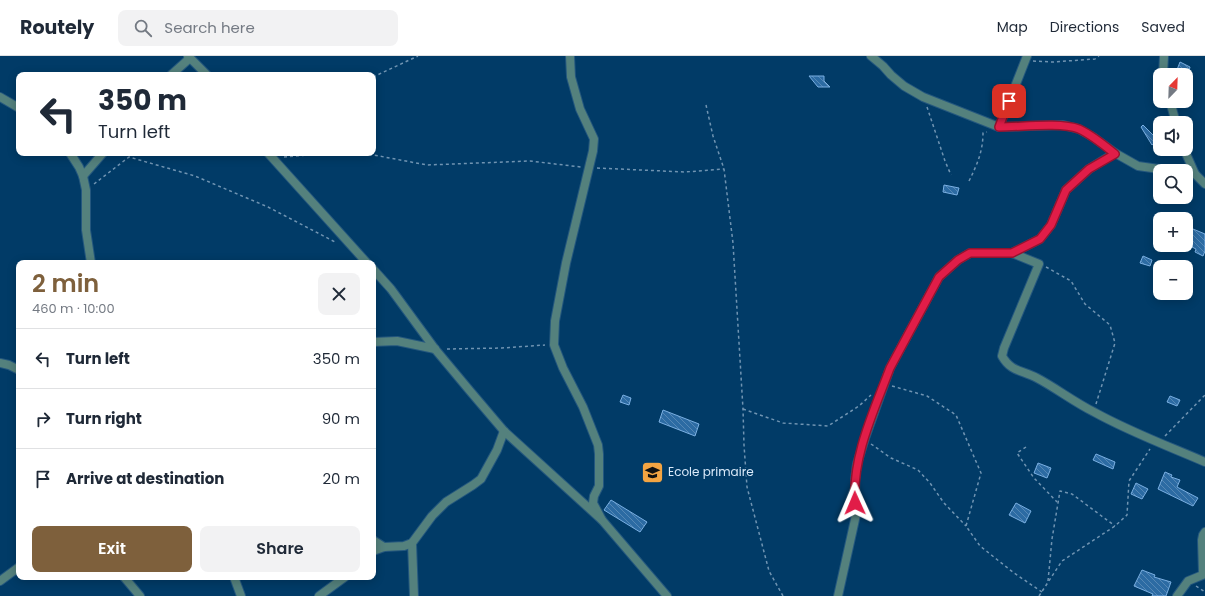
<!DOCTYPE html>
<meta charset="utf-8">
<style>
body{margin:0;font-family:Poppins,sans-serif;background:#f2f2f3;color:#1f2937;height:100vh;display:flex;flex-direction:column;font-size:15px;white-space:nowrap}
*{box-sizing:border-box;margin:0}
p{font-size:13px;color:#747a83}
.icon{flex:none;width:22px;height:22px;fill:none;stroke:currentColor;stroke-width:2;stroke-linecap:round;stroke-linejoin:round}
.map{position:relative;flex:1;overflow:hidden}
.side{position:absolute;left:16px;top:204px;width:360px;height:320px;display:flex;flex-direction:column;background:#fff;border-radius:8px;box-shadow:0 2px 10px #0003}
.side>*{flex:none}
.banner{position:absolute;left:16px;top:16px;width:360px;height:84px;border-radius:8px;box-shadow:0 2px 10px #0003;background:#fff;color:#1f2937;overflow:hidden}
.needle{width:26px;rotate:23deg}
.buttons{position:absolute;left:1153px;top:12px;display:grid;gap:8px}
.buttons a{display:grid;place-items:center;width:40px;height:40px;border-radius:8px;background:#fff;box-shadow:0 2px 10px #0003;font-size:20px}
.pin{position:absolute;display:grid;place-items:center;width:34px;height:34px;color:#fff;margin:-17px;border-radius:8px;box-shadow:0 2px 6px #0006}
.me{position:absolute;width:44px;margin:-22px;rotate:359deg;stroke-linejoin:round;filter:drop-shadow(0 0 3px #0008)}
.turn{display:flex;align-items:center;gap:14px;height:84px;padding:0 16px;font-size:18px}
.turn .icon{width:52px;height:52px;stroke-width:2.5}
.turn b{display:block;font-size:28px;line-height:34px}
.round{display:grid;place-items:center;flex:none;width:42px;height:42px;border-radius:8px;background:#f2f2f3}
.overview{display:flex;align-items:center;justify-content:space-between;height:68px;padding:0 16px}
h1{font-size:24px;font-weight:600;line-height:30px;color:#7e603c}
.cta{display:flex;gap:8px;margin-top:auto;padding:8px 16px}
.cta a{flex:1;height:46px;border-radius:8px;background:#7e603c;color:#fff;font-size:16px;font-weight:600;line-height:46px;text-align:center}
.cta a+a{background:#f2f2f3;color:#1f2937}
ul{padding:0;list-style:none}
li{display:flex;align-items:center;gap:12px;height:60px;padding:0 16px;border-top:1px solid #e0e1e3}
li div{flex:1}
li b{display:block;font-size:15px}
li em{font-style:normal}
header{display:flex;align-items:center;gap:24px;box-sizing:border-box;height:56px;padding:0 20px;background:#fff;border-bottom:1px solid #e0e1e3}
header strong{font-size:19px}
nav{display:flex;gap:22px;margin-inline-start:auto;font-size:14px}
.search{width:280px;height:36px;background:#f2f2f3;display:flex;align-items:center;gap:10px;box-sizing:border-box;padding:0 14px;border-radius:8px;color:#747a83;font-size:15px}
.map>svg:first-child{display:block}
</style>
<header>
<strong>Routely</strong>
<div class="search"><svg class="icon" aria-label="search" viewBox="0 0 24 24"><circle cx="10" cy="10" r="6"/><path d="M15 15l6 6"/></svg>Search here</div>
<nav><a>Map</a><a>Directions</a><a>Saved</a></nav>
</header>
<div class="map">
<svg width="1205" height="540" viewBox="0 0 1205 540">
<defs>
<pattern id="building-back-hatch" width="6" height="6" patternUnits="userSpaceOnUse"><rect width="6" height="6" fill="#2c6ba3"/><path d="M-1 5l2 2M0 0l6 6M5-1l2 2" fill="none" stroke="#5487b5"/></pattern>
</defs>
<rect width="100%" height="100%" fill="#013b67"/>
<g fill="url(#building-back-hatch)" stroke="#7aafe2">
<path d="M1180,6L1190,11L1188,19H1175Z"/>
<path d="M809,20H824V25L830,31H818Z"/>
<path d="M1143,69L1158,84L1152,89L1141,71Z"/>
<path d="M944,129L959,132L957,139L943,136Z"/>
<path d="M1193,173L1205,178V195L1203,200L1195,196L1196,193L1186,188Z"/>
<path d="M1143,200L1152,204L1150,210L1140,207Z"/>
<path d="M623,339L631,342L629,349L620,346Z"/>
<path d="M1170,340L1180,344L1177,350L1167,346Z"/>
<path d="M663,354L699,368L695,380L659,366Z"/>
<path d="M1096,398L1115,406L1113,413L1093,404Z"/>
<path d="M1038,407L1051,412L1047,422L1034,417Z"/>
<path d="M1165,416L1172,419L1171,421L1180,424L1177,431L1198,442L1193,450L1158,433Z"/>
<path d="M1136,427L1148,433L1142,443L1131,438Z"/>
<path d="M611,444L647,466L640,476L604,454Z"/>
<path d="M1016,447L1031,455L1025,467L1009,459Z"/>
<path d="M1142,514L1155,519L1154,521L1171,526L1166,540H1152L1153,538L1134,530Z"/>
</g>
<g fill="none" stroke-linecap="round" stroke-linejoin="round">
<defs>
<g id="minor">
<path d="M188,0L207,19"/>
<path d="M570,0L571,21L580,53L594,83L593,95L566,207L555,265L554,289L563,312L583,351L598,389L599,398V430L594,440L593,447L602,464"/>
<path d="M871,0L883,10L891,19L904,30L923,41L999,71L1063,69L1079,73L1093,81L1115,97L1138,110L1173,115"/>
<path d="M171,19L190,2"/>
<path d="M1163,19L1164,0"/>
<path d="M0,41L19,52"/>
<path d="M1170,45L1176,67"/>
<path d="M999,71L1027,0"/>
<path d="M1184,93L1195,118"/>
<path d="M70,97L79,111L83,120L86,134V174L91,207"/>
<path d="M268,97L367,207"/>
<path d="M1186,117L1195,118L1205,128"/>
<path d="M83,120L103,97"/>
<path d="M1012,197L1039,208L1004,292L1002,300C1011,316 1022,314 1037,322C1056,332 1074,346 1094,356C1130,376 1168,390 1205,406"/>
<path d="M373,213L391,233L435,293L470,335L504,375L602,464L667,540"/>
<path d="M373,286L397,285L435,293"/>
<path d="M0,307L9,309L19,314"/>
<path d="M373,484L384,491"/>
<path d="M412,487L414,540"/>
<path d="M373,495L384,491L404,490L412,487L432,460L446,446L473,429L481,423L497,394L504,375"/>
<path d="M1203,518L1202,484L1203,479L1205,476"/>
<path d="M124,521L140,540"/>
<path d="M234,521L241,540"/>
<path d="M0,525L19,511"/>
<path d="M319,540L345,521"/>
<path d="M838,540L856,459L855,423L857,408L865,382L890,312L939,221L958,204L970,197H1012L1040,183L1051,169L1066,134L1089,113L1115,97"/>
<path d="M1177,540L1188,525L1205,518"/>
</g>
</defs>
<use href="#minor" stroke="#24577e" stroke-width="10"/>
<g stroke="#7094b2" stroke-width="1.5" stroke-dasharray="3 3" stroke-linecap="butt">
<path d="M1033,5L1053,6L1095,3L1099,0"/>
<path d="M373,21L418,0"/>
<path d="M706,49L713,80L724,113L733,187L743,353L744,389L747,431L769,515L783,540"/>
<path d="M927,51L945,105L951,119"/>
<path d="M363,97L427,109L530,105L581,111"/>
<path d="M284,101L330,97"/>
<path d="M597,112L685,116L724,113"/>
<path d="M969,125C977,109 983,95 983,77L987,76"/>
<path d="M94,128L129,101L195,120L268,151L337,187"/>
<path d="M1046,211L1071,225L1085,248L1110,269L1115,287L1096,348"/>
<path d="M447,293L502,292L545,289"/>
<path d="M892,330L927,340L956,359L981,417L966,470L980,490L1014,517L1042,536"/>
<path d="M743,353L783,367L828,370L859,350L871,339"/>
<path d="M1165,380L1205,339"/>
<path d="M871,388L891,402L918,414L930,427L944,447L966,470"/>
<path d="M1026,391L1017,397L1034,422L1057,446"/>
<path d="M1048,525L1052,483L1060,435L1072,438L1115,470"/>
<path d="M1196,530L1205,536"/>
<path d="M1039,540L1062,505L1115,470L1127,459L1129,425L1150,393"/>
</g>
<use href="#minor" stroke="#54817d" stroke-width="8"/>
</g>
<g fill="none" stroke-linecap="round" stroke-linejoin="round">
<defs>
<path id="route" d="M855,447C852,400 874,355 890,312L939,221L958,204L970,197H1012L1040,183L1051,169L1066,134L1089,113L1115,98C1104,89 1092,79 1079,73C1060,66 1021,71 999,71L1009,45"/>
</defs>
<use href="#route" stroke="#92132f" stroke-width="10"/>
<use href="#route" stroke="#e11d48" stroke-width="7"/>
</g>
<defs>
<symbol id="school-square" viewBox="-11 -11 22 22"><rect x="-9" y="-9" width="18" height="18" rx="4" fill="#f3a442" stroke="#013b67"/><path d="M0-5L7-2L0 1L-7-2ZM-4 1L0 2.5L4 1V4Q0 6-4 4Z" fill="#111"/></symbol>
</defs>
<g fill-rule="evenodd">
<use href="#school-square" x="640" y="404" width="25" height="25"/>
</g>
<g text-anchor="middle" stroke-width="3" stroke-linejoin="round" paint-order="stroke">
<g font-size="12" fill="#d9e9f9" stroke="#013b67" text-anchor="start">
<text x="668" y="420">Ecole primaire</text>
</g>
</g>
</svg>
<div class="buttons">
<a><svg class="needle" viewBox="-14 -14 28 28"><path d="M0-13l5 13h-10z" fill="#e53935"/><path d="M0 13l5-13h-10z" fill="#747a83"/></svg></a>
<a><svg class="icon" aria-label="sound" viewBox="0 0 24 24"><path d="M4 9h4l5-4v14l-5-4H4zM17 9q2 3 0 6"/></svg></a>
<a><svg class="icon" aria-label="search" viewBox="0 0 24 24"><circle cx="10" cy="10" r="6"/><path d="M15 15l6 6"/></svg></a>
<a>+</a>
<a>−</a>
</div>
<div class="pin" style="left:1009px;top:45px;background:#d93025"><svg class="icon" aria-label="arrive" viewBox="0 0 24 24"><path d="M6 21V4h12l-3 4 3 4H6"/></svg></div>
<svg class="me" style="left:855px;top:447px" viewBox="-20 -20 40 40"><path d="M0-17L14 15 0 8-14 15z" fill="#e11d48" stroke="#fff" stroke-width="4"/></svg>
<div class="banner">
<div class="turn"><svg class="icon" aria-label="left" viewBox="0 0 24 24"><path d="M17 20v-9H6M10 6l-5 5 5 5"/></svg><div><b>350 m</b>Turn left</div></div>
</div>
<section class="side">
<div class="overview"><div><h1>2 min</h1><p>460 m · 10:00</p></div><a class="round"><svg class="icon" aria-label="close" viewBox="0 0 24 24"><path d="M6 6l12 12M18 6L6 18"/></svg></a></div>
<ul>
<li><svg class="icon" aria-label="left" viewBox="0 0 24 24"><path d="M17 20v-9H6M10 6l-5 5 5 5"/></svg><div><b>Turn left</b></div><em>350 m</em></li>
<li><svg class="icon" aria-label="right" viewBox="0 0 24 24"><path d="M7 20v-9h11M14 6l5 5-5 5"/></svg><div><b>Turn right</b></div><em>90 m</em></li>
<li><svg class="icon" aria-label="arrive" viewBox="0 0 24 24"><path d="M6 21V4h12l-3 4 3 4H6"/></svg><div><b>Arrive at destination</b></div><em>20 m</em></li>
</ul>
<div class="cta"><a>Exit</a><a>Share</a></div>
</section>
</div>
